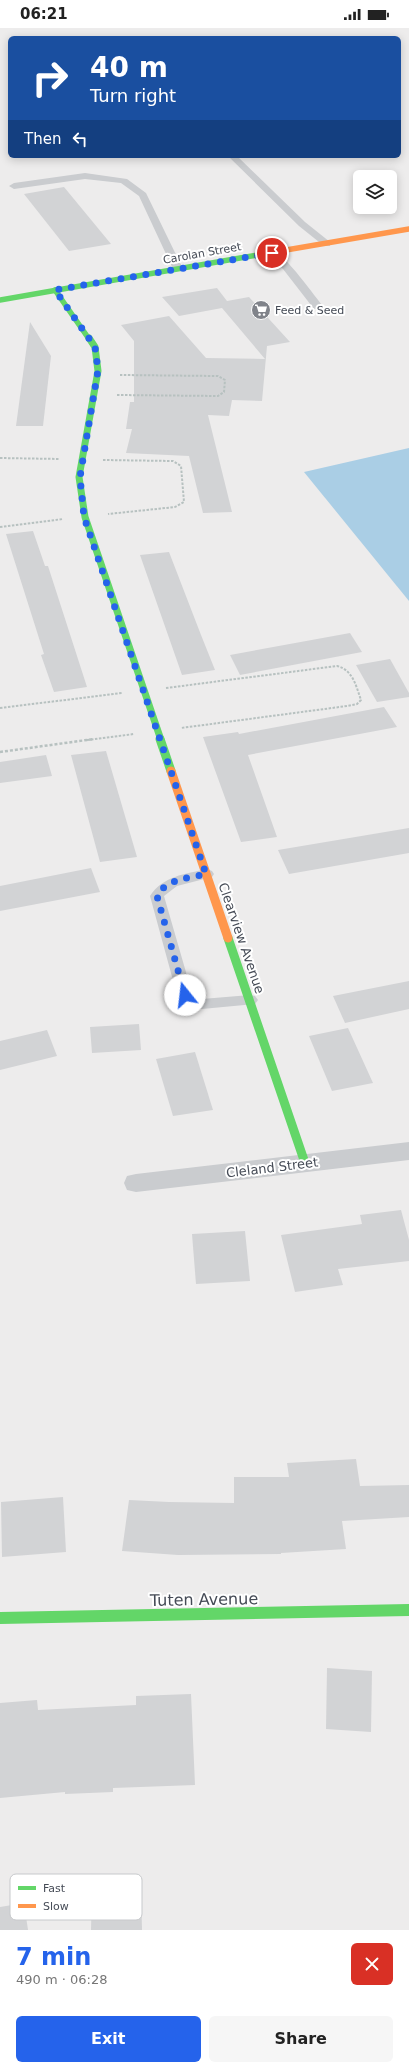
<!DOCTYPE html>
<meta charset="utf-8">
<style>
body{margin:0;font-family:"DejaVu Sans",sans-serif;background:#f6f6f6;color:#222;height:100vh;display:flex;flex-direction:column;font-size:15px;white-space:nowrap}
*{box-sizing:border-box;margin:0}
p{font-size:13px;color:#767676}
.icon{flex:none;width:22px;height:22px;fill:none;stroke:currentColor;stroke-width:2;stroke-linecap:round;stroke-linejoin:round}
.map{position:relative;height:1902px;overflow:hidden}
.details{display:flex;flex-direction:column;background:#fff;flex:1}
.details>*{flex:none}
.hud{position:absolute;left:8px;top:8px;width:393px;height:122px;border-radius:6px;box-shadow:0 2px 10px #0003;background:#1a4fa0;color:#fff;overflow:hidden}
.tools{position:absolute;left:353px;top:142px;display:grid;gap:8px}
.tools a{display:grid;place-items:center;width:44px;height:44px;border-radius:6px;background:#fff;box-shadow:0 2px 10px #0003;font-size:20px}
.pin{position:absolute;display:grid;place-items:center;width:34px;height:34px;color:#fff;margin:-17px;border:2px solid #fff;border-radius:50%;box-shadow:0 1px 4px #0007}
.me{position:absolute;width:44px;margin:-22px;rotate:344deg;stroke-linejoin:round;filter:drop-shadow(0 0 3px #0008)}
.turn{display:flex;align-items:center;gap:14px;height:84px;padding:0 16px;font-size:18px}
.turn .icon{width:52px;height:52px;stroke-width:2.5}
.turn b{display:block;font-size:28px;line-height:34px}
.then{display:flex;align-items:center;height:38px;padding:0 16px;background:#0003;gap:8px;font-size:15px}
.round{display:grid;place-items:center;flex:none;width:42px;height:42px;border-radius:6px;background:#f6f6f6}
.overview{display:flex;align-items:center;justify-content:space-between;height:68px;padding:0 16px}
h1{font-size:24px;font-weight:700;line-height:30px;color:#2563eb}
.button{display:flex;gap:8px;margin-top:auto;padding:8px 16px}
.button a{flex:1;height:46px;border-radius:6px;background:#2563eb;color:#fff;font-size:16px;font-weight:700;line-height:46px;text-align:center}
.button a+a{background:#f6f6f6;color:#222}
.status{display:flex;justify-content:space-between;align-items:center;height:28px;padding:0 20px;background:#fff;direction:ltr}
.status svg{height:11px;fill:currentColor}
.map>svg:first-child{display:block}
</style>
<div class="status"><b>06:21</b><svg viewBox="0 0 49 12"><path d="M0 12V9h3v3zM5 12V6h3v6zM10 12V3h3v9zM15 12V0h3v12zM26 1h20v11H26zM47 4h2v5h-2z"/></svg></div>
<div class="map">
<svg width="409" height="1902" viewBox="0 0 409 1902">
<rect width="100%" height="100%" fill="#edecec"/>
<path fill="#aacee5" d="M409,420V573L304,444Z"/>
<g fill="#d2d3d5">
<path d="M64,159L111,216L69,223L24,166Z"/>
<path d="M217,260L227,273L249,269L290,314L267,318L262,373L232,372L229,388L208,387L232,484L203,485L189,428L126,425L132,401H126L130,374H134V313L121,297L169,288L206,330L265,331L222,280L179,288L162,269Z"/>
<path d="M30,294L51,328L43,398H16Z"/>
<path d="M33,503L45,538H48L87,659L54,664L41,627L44,626L6,506Z"/>
<path d="M169,524L201,607L215,642L182,647L140,527Z"/>
<path d="M350,605L362,624L240,647L230,627Z"/>
<path d="M390,631L409,665V669L377,674L356,637Z"/>
<path d="M384,679L397,699L248,727L277,809L241,814L203,709L238,704L239,706Z"/>
<path d="M106,723L137,829L100,834L71,727Z"/>
<path d="M46,727L52,748L0,755V734Z"/>
<path d="M409,800V825L289,846L278,822Z"/>
<path d="M91,840L100,864L0,883V858Z"/>
<path d="M409,953V981L345,995L333,968Z"/>
<path d="M139,996L141,1022L92,1025L90,999Z"/>
<path d="M348,1000L373,1055L332,1063L309,1008Z"/>
<path d="M47,1002L57,1028L0,1042V1013Z"/>
<path d="M195,1024L213,1082L173,1088L156,1031Z"/>
<path d="M401,1182L409,1212V1233L338,1241L343,1257L295,1264L281,1207L362,1196L360,1187Z"/>
<path d="M245,1203L250,1253L196,1256L192,1206Z"/>
<path d="M356,1431L360,1458L409,1457V1489L342,1493L346,1521L281,1525V1526L178,1527L122,1523L129,1472L169,1474L234,1475V1449H289L287,1435Z"/>
<path d="M63,1469L66,1524L2,1529L1,1474Z"/>
<path d="M327,1640L372,1643L371,1704L326,1701Z"/>
<path d="M191,1666L195,1757L113,1760V1764L65,1766V1764L0,1770V1675L37,1672L38,1682L136,1677V1668Z"/>
<path d="M141,1859L142,1902H91L92,1860Z"/>
<path d="M24,1875L28,1902H0V1879Z"/>
</g>
<g fill="none" stroke-linecap="round" stroke-linejoin="round">
<g stroke="#b7c1c0" stroke-width="2" stroke-dasharray="2.5 1.5" stroke-linecap="butt">
<path d="M117,367L218,368L224,364L225,352L218,348L120,347"/>
<path d="M0,430L60,431"/>
<path d="M103,432L173,433L181,438L184,474L175,479L108,486"/>
<path d="M0,499L63,491"/>
<path d="M166,660L337,638C353,642 356,658 361,672L357,676L347,678L181,700"/>
<path d="M0,680L122,665"/>
<path d="M87,712L134,706"/>
</g>
<path stroke="#b7c1c0" stroke-width="2.5" stroke-dasharray="3 2" stroke-linecap="butt" d="M0,724L94,711"/>
<g fill="#cacccf" fill-rule="evenodd">
<path d="M228,128H237L305,194L330,214V218H324L299,198Z"/>
<path d="M85,145L127,151L146,165L183,241L181,243H175L173,241L139,168L121,155L85,151L14,161L9,158L14,155Z"/>
<path d="M272,222C284,225 313,266 322,277L323,279L322,281H314L283,241L267,225Z"/>
<path d="M207,841L212,843L214,846L212,849L177,858L164,868L192,965L198,970L202,971L250,967L255,968L258,972L255,976L202,981L189,979L177,967L150,868C163,848 185,846 207,841Z"/>
</g>
<path fill="#cacccf" fill-rule="evenodd" d="M409,1114V1132L136,1164L127,1162L124,1155L127,1148L136,1146Z"/>
<g stroke="#63d668" stroke-width="5.5">
<path d="M55,262L89,311"/>
<path d="M0,272L257,227"/>
</g>
<path stroke="#63d668" stroke-width="7" d="M89,310L95,319L98,343L79,449L85,489L161,712"/>
<g stroke="#63d668" stroke-width="9">
<path d="M160,711L171,743"/>
<path d="M228,910L305,1135"/>
</g>
<path stroke="#63d668" stroke-width="12" d="M0,1590L409,1582"/>
<path stroke="#ff974d" stroke-width="5.5" d="M257,227L409,201"/>
<path stroke="#ff974d" stroke-width="9" d="M171,743L228,910"/>
</g>
<g fill="none" stroke-linecap="round" stroke-linejoin="round">
<path stroke="#2563eb" stroke-width="7" stroke-dasharray="0 12.6" d="M185,967L157,868C166,851 189,850 206,846L84,489L80,449L98,342L95,319L55,262L272,225"/>
</g>
<defs>
<symbol id="supermarket-disc" viewBox="-11 -11 22 22"><circle r="9.5" fill="#80838a" stroke="#fff"/><path d="M-6-5.5h2.5l.6 2H6L4.5 2H-2.5L-4.4-4H-6ZM-1.5 3.2a1.3 1.3 0 1 0 .1 0ZM3 3.2a1.3 1.3 0 1 0 .1 0Z" fill="#fff"/></symbol>
</defs>
<g fill-rule="evenodd">
<use href="#supermarket-disc" x="250" y="271" width="22" height="22"/>
</g>
<g text-anchor="middle" stroke-width="4" stroke-linejoin="round" paint-order="stroke">
<g font-size="11" fill="#454b56" stroke="#fff">
<text transform="translate(202 225) rotate(-10)" y="4">Carolan Street</text>
</g>
<g font-size="11" fill="#454b56" stroke="#fff" text-anchor="start">
<text x="275" y="286">Feed &amp; Seed</text>
</g>
<g font-size="13" fill="#454b56" stroke="#fff">
<text transform="translate(242 910) rotate(71)" y="5">Clearview Avenue</text>
<text transform="translate(272 1139) rotate(-7)" y="5">Cleland Street</text>
</g>
<g font-size="16" fill="#454b56" stroke="#fff">
<text transform="translate(204 1571) rotate(-1)" y="6">Tuten Avenue</text>
</g>
</g>
<rect x="10" y="1846" width="132" height="46" rx="6" fill="#fff" stroke="#c7c9cc" stroke-width="1"/>
<rect x="18" y="1858" width="18" height="4" fill="#63d668"/>
<rect x="18" y="1876" width="18" height="4" fill="#ff974d"/>
<g font-size="11" fill="#454b56">
<text x="43" y="1864">Fast</text>
<text x="43" y="1882">Slow</text>
</g>
</svg>
<div class="tools">
<a><svg class="icon" aria-label="layers" viewBox="0 0 24 24"><path d="M12 4l9 5-9 5-9-5zM3 14l9 5 9-5"/></svg></a>
</div>
<div class="pin" style="left:272px;top:225px;background:#d93025"><svg class="icon" aria-label="arrive" viewBox="0 0 24 24"><path d="M6 21V4h12l-3 4 3 4H6"/></svg></div>
<svg class="me" style="left:185px;top:967px" viewBox="-20 -20 40 40"><circle r="19" fill="#fff"/><path d="M0-13L10 11 0 6-10 11z" fill="#2563eb"/></svg>
<div class="hud">
<div class="turn"><svg class="icon" aria-label="right" viewBox="0 0 24 24"><path d="M7 20v-9h11M14 6l5 5-5 5"/></svg><div><b>40 m</b>Turn right</div></div>
<div class="then">Then<svg class="icon" aria-label="left" viewBox="0 0 24 24"><path d="M17 20v-9H6M10 6l-5 5 5 5"/></svg></div>
</div>
</div>
<section class="details">
<div class="overview"><div><h1>7 min</h1><p>490 m · 06:28</p></div><a class="round" style="background:#d93025;color:#fff"><svg class="icon" aria-label="close" viewBox="0 0 24 24"><path d="M6 6l12 12M18 6L6 18"/></svg></a></div>
<div class="button"><a>Exit</a><a>Share</a></div>
</section>
